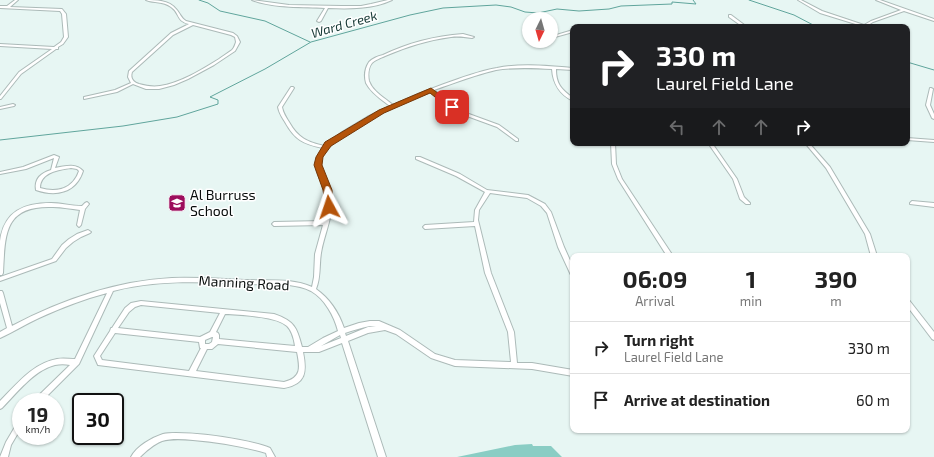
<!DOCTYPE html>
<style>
body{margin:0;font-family:"Exo 2",sans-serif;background:#f6f6f6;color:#222;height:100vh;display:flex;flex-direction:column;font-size:15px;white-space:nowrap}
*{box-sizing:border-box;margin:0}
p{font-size:13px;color:#767676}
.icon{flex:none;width:22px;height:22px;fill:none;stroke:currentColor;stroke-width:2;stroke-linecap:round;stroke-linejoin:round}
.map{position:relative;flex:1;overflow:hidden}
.drawer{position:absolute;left:570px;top:253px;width:340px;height:180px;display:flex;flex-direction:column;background:#fff;border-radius:8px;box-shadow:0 1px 3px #0004}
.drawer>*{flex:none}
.guide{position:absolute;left:570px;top:24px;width:340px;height:122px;border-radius:8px;box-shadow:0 1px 3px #0004;background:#202124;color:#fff;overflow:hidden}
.needle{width:26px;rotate:185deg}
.fabs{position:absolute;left:522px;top:12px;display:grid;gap:8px}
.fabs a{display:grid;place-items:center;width:36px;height:36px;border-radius:50%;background:#fff;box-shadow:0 1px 3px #0004;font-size:20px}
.speed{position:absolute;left:12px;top:393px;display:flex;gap:8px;font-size:20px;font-weight:700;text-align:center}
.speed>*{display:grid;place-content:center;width:52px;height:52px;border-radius:50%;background:#fff;box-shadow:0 1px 3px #0004;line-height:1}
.speed small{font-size:10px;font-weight:400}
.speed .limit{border:2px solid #111;border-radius:6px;background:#fff;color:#111}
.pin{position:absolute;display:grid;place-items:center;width:34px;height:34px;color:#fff;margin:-17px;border-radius:8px;box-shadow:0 2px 6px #0006}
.me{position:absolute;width:44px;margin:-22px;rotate:355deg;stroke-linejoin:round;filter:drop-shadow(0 0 3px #0008)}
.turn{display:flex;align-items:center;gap:14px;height:84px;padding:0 20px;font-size:18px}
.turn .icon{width:52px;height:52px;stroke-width:2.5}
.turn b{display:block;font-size:28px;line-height:34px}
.lanes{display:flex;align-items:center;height:38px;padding:0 20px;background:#0003;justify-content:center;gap:20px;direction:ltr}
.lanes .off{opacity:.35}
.eta{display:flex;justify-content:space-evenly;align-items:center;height:68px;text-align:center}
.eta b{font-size:24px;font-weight:700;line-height:28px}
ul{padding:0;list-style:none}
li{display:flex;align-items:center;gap:12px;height:52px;padding:0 20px;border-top:1px solid #e0e0e0}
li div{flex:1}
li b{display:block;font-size:15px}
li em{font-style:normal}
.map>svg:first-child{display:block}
</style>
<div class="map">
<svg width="934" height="457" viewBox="0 0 934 457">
<rect width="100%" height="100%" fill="#e7f6f3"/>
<path fill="#8acdc4" d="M532,444L533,446H551L562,457H457L515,445Z"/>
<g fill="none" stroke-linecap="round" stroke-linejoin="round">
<g stroke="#60a59c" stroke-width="1">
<path d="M199,0L208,3L220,11L265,21L310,42"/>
<path d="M749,0L794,15L817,27"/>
<path d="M907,62L934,70"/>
<path d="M0,140L123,126L177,117L218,104V100L210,97L265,69L311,42L410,15L443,8L496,5L511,7L525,12L538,13L557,9L579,11L609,9L621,6L672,4V2L696,4L693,0"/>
</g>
<defs>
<g id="minor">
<path d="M15,0H18L10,7L62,9L66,14L68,37L63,44L58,47V49H56L21,74L1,99H0V96L19,72L52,49L0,46V44L54,47L61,42L64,37L62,14L60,11L0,8V6H7Z"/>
<path d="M146,0C156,0 169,0 176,9C180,13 181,18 186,21L233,33L237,36L240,42L235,51L214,65L188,79L174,85L159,89H146L133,84L117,92L84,99V97L115,90L131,83L128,77L129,71L171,33L189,24C176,21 180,13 171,7C163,1 153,3 146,0ZM193,25L231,35L235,37L236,42C235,45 234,48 232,50C228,53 223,56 219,59C201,70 181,83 160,86C153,87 146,86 139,84C133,82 130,78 132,72L173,35Z"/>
<path d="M252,0L289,5L341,6H361L371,4L388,0H392C373,9 349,9 328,8L321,21L319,22L317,21L325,8C304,7 271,8 252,0Z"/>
<path d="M798,0H801L822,11L864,25L871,21L901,10L876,0H880L934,19V21L904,11L873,22L865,27H861L862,26L820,13Z"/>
<path d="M729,15H731L747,27H743L729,17Z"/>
<path d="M573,30V32L555,37L553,36Z"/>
<path d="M463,34L474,37L472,38C465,37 458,36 451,37C428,40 406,47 385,56C381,58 375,60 372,63C368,68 368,76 369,81C373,92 385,98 393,105C410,97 427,90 444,84C461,78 479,71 497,68C522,63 548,66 573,68V70L556,69C556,84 561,89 573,98V101C559,94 553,84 552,69C534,68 514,67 496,70C475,75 454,83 434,90L458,110L499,125L518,139V141H516L497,127L456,112L431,92C406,101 325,135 320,162C318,173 330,185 331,197C334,216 324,234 321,253C319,265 321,277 316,289C329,298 339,313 344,328L359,323L370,321H379L400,330L435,354L455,360L511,362L508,332L485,273L475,226L425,229L423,227L425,225L474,222L475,210L485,192L456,176L416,159V157H420L460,174L487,190L528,195L545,204L551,212L564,247L573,267V275H571L570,273L558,247L547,213L541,206L527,198L490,193L479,210L478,220L491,273L514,332L517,363H532L573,370V376L532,369L455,366L431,358L396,334L385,330L368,333L348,341L386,457H378L342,343L319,352H303C307,372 306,384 284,388L98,365L94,356L110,331L111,328H112L125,308L131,303L141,301L274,314C294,321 297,327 302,347H308L323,338L338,331C334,316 325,299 311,291C293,282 270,285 250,284C204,282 159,279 113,291L79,364L41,402H33L34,400L70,365C65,364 60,364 55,365C34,370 16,394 2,408L0,409V401C16,385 33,363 57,359C63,358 69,359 75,359L107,293C84,299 61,308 39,318C26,324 13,332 0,338V332L7,328L0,303V291H2L3,293L12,326C61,300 116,281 172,278C197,277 223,279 248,280C269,281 292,278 312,287L314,277L315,254L323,225L274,226L272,224L274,222L324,221C326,212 328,202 326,192C323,183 314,172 316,162C317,157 321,152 323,148C303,144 295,140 285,122C282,117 279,113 278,107L291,87H293L294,88L282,107C283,113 286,117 289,122C298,138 307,142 325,146L342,132L367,117L390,106C382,100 371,93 366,83C364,76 365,68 369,62C372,59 378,56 383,55C408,43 435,36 463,34ZM141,305L220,313L210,332L200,337L118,328L129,312L135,307ZM225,314C241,315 276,316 287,326C292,331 294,339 295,346L219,339V335L218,333L216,332ZM370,326H376L368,327L346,336L345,333C353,330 361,328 370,326ZM115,333L199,342L200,348H201L189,371L102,360L100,356ZM340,335L341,338L321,346ZM212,337H213L212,342L209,344H205V340ZM218,344L297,352C300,367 302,378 284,382L196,371L207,349H212Z"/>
<path d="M930,88H931L933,89L930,105L934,114V119L932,118L926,105Z"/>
<path d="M13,104L15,105L14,106L0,109V107Z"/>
<path d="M907,138L934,140V142L907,140Z"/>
<path d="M611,143H615L616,164L622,179L673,256H667L618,179L612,164Z"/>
<path d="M708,143H712L737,179L744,197L750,203V204H746L740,199L733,179Z"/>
<path d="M805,143H809L830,167L870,234L877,256H871L865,234L826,168Z"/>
<path d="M54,155L59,157L55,168C65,166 76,163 83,171C76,193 56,197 36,190C34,179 41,173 51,170L54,158L26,169L0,174V172L23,167ZM71,168L77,169L79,171C73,189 57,193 40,188C40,172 59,170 71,168Z"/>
<path d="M912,201L934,203V207L910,204V203Z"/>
<path d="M87,202L89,204L85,209L81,225L79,227L77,225L80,210C71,209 62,207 53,207C4,205 5,234 3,273L2,275H0C0,264 0,252 0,241C4,211 24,203 51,203C61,203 71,206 82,206L85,203Z"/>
<path d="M88,230L91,232L90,233L81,237L73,242L66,248L56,261L0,281V277L52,259L62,245L69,239L77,234Z"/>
<path d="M907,300H909L934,332V340L932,339L907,306Z"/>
<path d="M21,419V428L11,445L8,457H0L6,442L19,420Z"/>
<path d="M176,433C197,433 219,436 240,440C250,442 261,444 270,448L275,457H267L266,453C242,446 217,442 193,440C183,439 172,438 162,441C154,444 146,451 140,457H131C137,446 151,438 163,434C167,433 171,433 176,433Z"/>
</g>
</defs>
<use href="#minor" stroke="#acbab8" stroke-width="2"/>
<use href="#minor" fill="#fff" fill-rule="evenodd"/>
</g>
<path fill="#b45309" stroke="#753606" d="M431,88L455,106V109H450L430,93L384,113L331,146L323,157L322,165L332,190L333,207L332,209H326L323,190L314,165L316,157L325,142L379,110Z"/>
<defs>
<symbol id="school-square" viewBox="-11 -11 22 22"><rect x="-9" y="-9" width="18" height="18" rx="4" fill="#9c0d5c" stroke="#fff"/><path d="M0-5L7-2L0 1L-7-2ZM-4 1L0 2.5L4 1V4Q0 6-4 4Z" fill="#fff"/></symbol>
</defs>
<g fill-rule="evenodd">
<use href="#school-square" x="167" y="193" width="20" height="20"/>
</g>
<g text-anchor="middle" stroke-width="3" stroke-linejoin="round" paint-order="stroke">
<g font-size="13" font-style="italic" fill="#153834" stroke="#fff">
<text transform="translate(344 24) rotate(-16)" y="5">Ward Creek</text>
</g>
<g font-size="14" fill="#080d0c" stroke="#fff" text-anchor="start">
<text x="190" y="200">Al Burruss<tspan x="190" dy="16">School</tspan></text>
</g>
<g font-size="14" fill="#080d0c" stroke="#fff">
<text transform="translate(244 283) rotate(3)" y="5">Manning Road</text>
</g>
</g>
</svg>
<div class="fabs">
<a><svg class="needle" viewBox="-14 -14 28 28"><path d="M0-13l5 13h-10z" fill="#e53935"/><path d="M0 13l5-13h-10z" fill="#767676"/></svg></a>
</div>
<div class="speed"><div>19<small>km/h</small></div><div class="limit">30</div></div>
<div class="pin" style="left:452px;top:107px;background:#d93025"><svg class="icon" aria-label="arrive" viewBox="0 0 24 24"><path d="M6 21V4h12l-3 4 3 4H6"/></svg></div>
<svg class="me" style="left:329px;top:207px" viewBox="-20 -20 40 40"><path d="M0-17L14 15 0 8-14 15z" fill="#b45309" stroke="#fff" stroke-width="4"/></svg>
<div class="guide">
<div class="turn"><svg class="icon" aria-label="right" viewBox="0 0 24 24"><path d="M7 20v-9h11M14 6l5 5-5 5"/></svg><div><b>330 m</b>Laurel Field Lane</div></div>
<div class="lanes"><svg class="icon off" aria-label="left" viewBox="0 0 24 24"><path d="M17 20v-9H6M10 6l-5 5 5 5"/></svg><svg class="icon off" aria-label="ahead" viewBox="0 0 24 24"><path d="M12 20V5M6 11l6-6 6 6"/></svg><svg class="icon off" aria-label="ahead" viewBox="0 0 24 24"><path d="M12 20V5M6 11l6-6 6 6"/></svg><svg class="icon" aria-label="right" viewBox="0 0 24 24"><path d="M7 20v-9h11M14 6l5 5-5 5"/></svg></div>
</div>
<section class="drawer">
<div class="eta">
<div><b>06:09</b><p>Arrival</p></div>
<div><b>1</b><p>min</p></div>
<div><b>390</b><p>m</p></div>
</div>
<ul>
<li><svg class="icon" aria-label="right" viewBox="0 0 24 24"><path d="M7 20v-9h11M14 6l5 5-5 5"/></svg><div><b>Turn right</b><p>Laurel Field Lane</p></div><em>330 m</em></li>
<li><svg class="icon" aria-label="arrive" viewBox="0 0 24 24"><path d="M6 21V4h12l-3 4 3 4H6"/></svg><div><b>Arrive at destination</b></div><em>60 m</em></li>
</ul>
</section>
</div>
